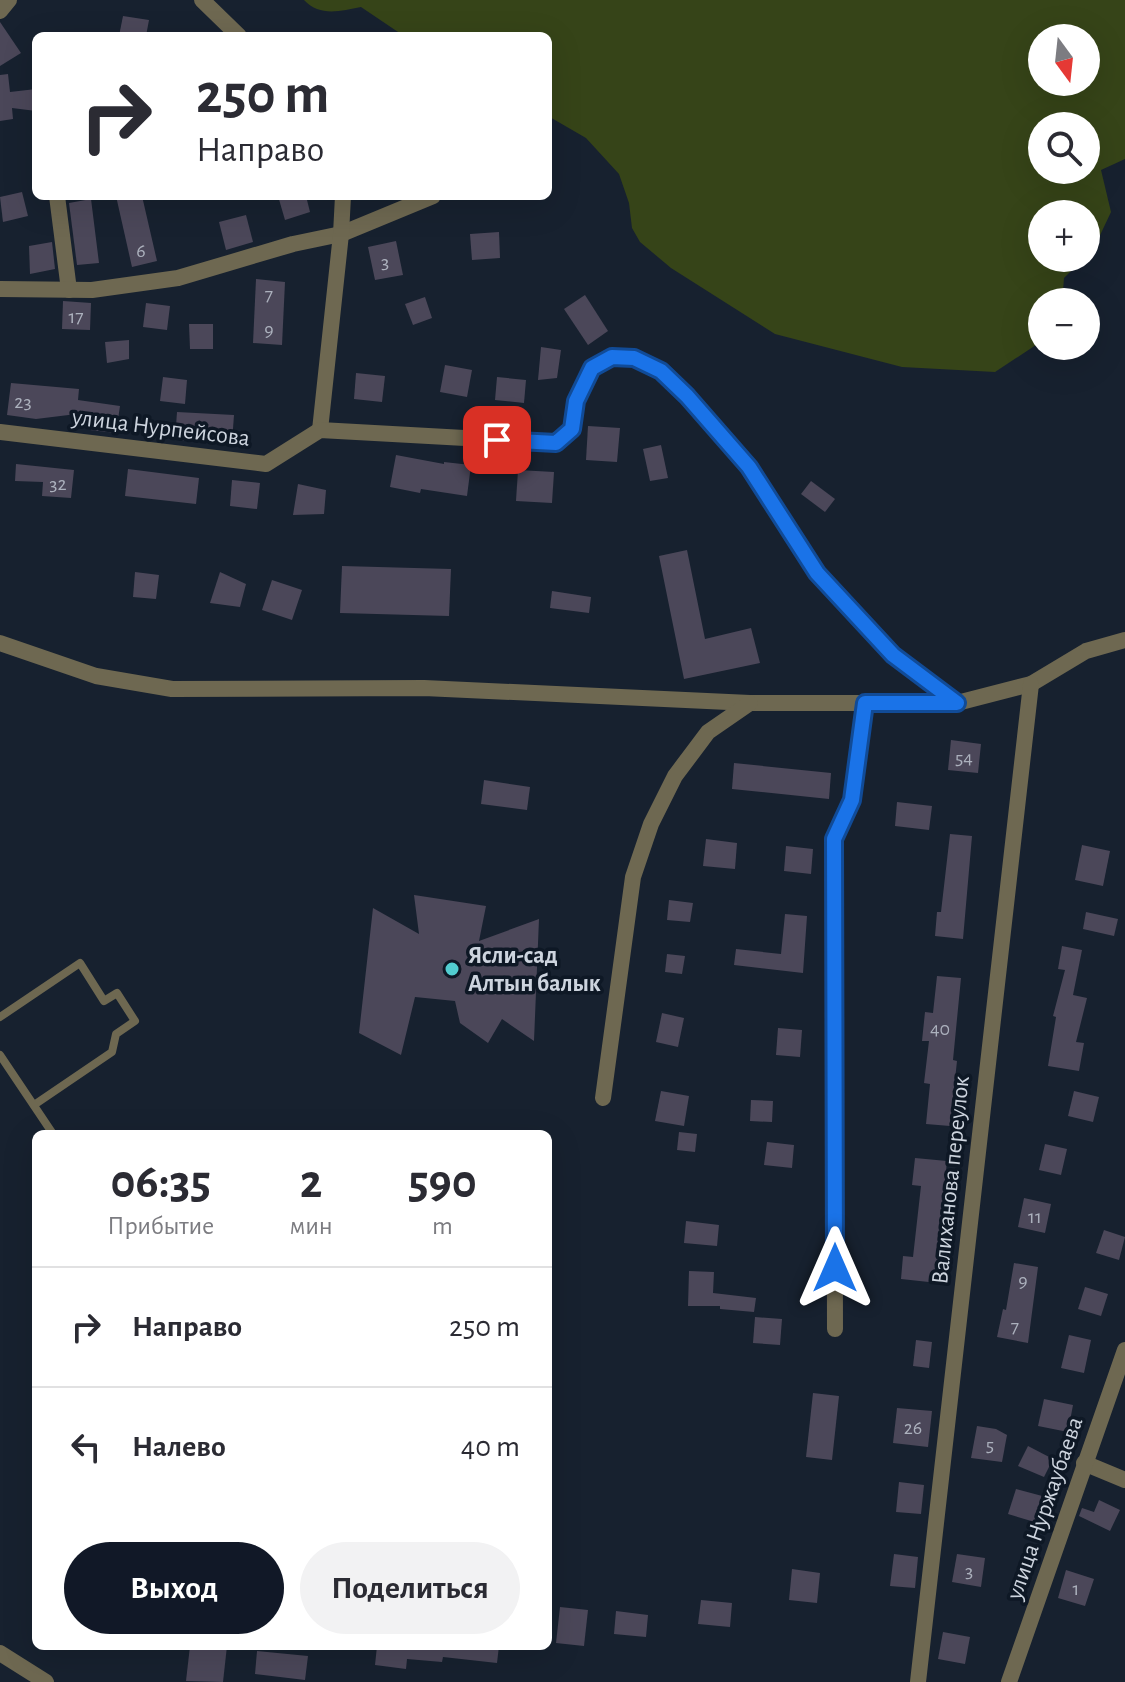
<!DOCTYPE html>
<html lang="ru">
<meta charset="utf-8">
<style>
body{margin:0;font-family:"Alegreya Sans",sans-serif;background:#f2f2f3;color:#2b2b33;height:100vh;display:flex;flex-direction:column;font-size:30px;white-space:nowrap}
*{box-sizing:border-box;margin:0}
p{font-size:26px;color:#7c7c81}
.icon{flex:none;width:44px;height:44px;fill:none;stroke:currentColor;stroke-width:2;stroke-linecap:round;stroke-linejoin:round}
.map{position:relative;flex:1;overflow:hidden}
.sheet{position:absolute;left:32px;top:1130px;width:520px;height:520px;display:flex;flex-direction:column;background:#fff;border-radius:12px;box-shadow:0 8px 32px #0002}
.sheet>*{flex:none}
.hud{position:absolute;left:32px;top:32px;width:520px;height:168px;border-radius:12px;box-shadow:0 8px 32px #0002;background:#fff;color:#2b2b33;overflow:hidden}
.needle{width:52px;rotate:165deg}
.buttons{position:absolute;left:1028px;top:24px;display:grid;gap:16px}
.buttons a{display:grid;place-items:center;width:72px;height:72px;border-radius:50%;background:#fff;box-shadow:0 8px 32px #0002;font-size:40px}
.pin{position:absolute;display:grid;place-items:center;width:68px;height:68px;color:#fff;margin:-34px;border-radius:16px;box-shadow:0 4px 12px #0006}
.me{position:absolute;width:88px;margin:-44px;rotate:0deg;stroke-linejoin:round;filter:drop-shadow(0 0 6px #0008)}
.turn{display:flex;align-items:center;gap:28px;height:168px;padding:0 32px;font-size:36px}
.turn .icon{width:104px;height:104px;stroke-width:2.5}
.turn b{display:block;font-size:56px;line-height:68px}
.eta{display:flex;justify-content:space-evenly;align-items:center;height:136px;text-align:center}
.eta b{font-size:48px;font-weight:700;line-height:56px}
.primary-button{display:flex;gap:16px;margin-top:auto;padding:16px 32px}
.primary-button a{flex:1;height:92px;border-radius:48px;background:#111827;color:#fff;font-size:32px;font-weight:700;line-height:92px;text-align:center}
.primary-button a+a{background:#f2f2f3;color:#2b2b33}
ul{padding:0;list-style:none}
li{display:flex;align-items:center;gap:24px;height:120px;padding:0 32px;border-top:2px solid #e1e1e2}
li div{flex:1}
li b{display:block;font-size:30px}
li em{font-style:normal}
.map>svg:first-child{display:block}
</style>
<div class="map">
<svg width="1125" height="1682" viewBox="0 0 1125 1682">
<rect width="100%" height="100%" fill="#17212f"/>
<path fill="#364418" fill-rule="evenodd" d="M304,0H1125V159L1101,170L1111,212L1094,248L1086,256V214H1042V258H1084L1064,278L1063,291L1077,302H1042V341L995,372L902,367L775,334L671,268L640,242L632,228L629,203L619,174L586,138L548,116V36H404L361,7C340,11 320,17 304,0ZM1042,38H1086V82H1042ZM1042,126H1086V170H1042Z"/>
<g fill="#4b4759">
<path d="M123,16L149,20L146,36H119Z"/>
<path d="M0,22L21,53L0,66Z"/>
<path d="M8,74L10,92L36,89V111L12,108L13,119L0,121V75Z"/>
<path d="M22,192L28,216L3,222L0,197Z"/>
<path d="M116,196H142L157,261L132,267Z"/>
<path d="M278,196H306L310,212L285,220Z"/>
<path d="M91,199L99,263L77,265L69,203Z"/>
<path d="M246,215L253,242L226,250L219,222Z"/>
<path d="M499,232L500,258L472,260L470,234Z"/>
<path d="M396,241L403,275L375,280L368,247Z"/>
<path d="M52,242L55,269L30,274L29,246Z"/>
<path d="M256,279L285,282L282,345L253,343Z"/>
<path d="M585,295L608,331L588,345L564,309Z"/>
<path d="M425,297L432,318L413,325L405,304Z"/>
<path d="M63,301L91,303L90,330L62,329Z"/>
<path d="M146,303L170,306L167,330L143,327Z"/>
<path d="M189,324H213V349H190Z"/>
<path d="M129,340V359L107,363L105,342Z"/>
<path d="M541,347L561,350L557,378L538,380Z"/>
<path d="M445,365L472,370L467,397L440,392Z"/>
<path d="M356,373L385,376L382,402L354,399Z"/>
<path d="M163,377L187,380L185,404L160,401Z"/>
<path d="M497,377L526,380L524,403L495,400Z"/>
<path d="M11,383L79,389L78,400L120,406L116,433L90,430L93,412L36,419L7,415Z"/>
<path d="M177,412L234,415L232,442L175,440Z"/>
<path d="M588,426L620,428L617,462L586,460Z"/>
<path d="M661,445L668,478L650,481L643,449Z"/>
<path d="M396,455L444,464V462L471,465L467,496L421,489L420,493L390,487Z"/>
<path d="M16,464L74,470L71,498L42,496L43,482L15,481Z"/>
<path d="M128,469L199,478L196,504L125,496Z"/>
<path d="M518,470L554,472L552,503L516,501Z"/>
<path d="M232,480L260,483L257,509L230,506Z"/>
<path d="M811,481L835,499L825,512L801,494Z"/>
<path d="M298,484L326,490L324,514L293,515Z"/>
<path d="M687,550L705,639L751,628L760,663L684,679L659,556Z"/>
<path d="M342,566L451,569L449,616L340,613Z"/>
<path d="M135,572L159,575L156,599L133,597Z"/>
<path d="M220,572L246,584L240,607L210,603Z"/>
<path d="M272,580L302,590L292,620L262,610Z"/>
<path d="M552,591L591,597L589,613L550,608Z"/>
<path d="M951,740L981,744L978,773L948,770Z"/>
<path d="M734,763L831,773L829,799L732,789Z"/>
<path d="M484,780L530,787L527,810L481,804Z"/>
<path d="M897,802L932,806L929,830L895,826Z"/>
<path d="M950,834L972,836L963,939L935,936L937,912H941Z"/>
<path d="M706,839L737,843L735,869L703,866Z"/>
<path d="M1082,845L1110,851L1103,886L1075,880Z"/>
<path d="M786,846L813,849L811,874L784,871Z"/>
<path d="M414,895L486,906L479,941L539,919L534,1041L502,1019L488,1043L460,1023L455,1001L415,997L401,1055L359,1033L373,908L419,934Z"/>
<path d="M669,900L693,903L690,922L667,920Z"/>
<path d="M1086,912L1118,919L1114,936L1083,929Z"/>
<path d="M785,914L807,916L803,973L734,965L736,949L781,954Z"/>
<path d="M1062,946L1082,950L1073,995L1087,998L1076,1042L1084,1043L1079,1071L1048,1066L1056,1017L1053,1016L1065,970L1058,969Z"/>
<path d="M667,954L685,956L682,974L665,972Z"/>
<path d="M937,976L961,978L953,1060L957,1061L950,1126L926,1124L930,1084L924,1083L929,1041H922L925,1012L933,1013Z"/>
<path d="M662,1013L684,1018L678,1047L656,1042Z"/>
<path d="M778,1028L802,1030L800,1057L776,1055Z"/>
<path d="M661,1091L689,1096L684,1126L655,1121Z"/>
<path d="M1074,1091L1099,1097L1093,1122L1068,1116Z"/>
<path d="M751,1100L773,1101L772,1122L750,1121Z"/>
<path d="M679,1132L697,1134L695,1152L677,1150Z"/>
<path d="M767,1142L794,1145L792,1168L764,1165Z"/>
<path d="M1045,1144L1067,1149L1061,1175L1039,1170Z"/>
<path d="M915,1158L947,1161L943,1201H947L938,1283L901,1279L903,1256L913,1257L921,1186L912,1185Z"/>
<path d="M1024,1198L1051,1204L1045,1233L1018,1227Z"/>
<path d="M686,1221L719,1225L717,1246L684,1243Z"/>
<path d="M1104,1230L1125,1237L1119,1260L1096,1253Z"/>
<path d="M1014,1263L1038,1267L1028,1343L997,1337L1003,1309L1006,1310Z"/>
<path d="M689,1271L714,1272L713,1293L756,1298L754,1312L720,1309V1306H688Z"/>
<path d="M1085,1287L1108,1294L1101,1316L1078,1309Z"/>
<path d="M755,1317L782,1319L780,1345L753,1343Z"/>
<path d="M1069,1335L1091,1340L1084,1373L1061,1368Z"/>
<path d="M916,1340L932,1342L929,1368L913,1366Z"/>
<path d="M813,1393L839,1396L832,1460L806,1457Z"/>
<path d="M1044,1399L1073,1405L1068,1432L1038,1426Z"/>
<path d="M897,1408L932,1411L928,1447L893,1443Z"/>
<path d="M977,1426L996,1429L1007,1435L1002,1462L971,1458Z"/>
<path d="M1028,1446L1053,1459L1044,1477L1018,1466Z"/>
<path d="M899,1482L924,1485L921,1514L896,1512Z"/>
<path d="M1016,1489L1046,1497L1038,1523L1008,1514Z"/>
<path d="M1099,1500L1120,1510L1110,1531L1079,1516L1082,1508L1094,1512Z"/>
<path d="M894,1554L918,1557L915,1588L890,1586Z"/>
<path d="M957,1554L985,1558L981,1587L952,1582Z"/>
<path d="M792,1569L820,1573L817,1603L789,1600Z"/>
<path d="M1066,1570L1094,1579L1085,1606L1058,1598Z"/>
<path d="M701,1600L732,1603L730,1627L698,1624Z"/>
<path d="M560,1607L588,1610L584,1646L556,1643Z"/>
<path d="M616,1611L648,1615L646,1637L614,1634Z"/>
<path d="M943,1632L970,1637L965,1664L938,1659Z"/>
<path d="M190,1646H227L223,1682L186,1681Z"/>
<path d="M377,1646H499L497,1663L443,1657L442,1662L407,1659L406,1669L375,1665Z"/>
<path d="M257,1651L308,1656L305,1680L255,1674Z"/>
</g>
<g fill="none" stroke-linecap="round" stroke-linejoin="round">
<g stroke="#6e6851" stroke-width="8">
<path d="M0,1017L80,963L104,1001L117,993L135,1021L116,1034L112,1052L34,1105"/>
<path d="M0,1055L53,1134"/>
</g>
<g stroke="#6e6851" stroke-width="16">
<path d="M202,0L239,36"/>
<path d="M0,11L9,0"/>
<path d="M57,196L69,290"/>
<path d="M0,289L92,290L178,278L293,244L341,234L433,196"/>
<path d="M320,430L341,234L343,196"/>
<path d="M0,432L266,464L320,430L556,443L572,429L576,401L592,368L612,357L634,358L661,371L687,396L749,467L817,573L893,655L957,703"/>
<path d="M0,643L96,676L172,689L424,688L750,703H957L1031,684L1086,651L1125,640"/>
<path d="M603,1098L633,877L651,824L675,776L708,732L750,703"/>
<path d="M835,1329L834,839L852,800L865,703"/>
<path d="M1084,1463L1125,1480"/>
<path d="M918,1682L1031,684"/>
<path d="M1009,1682L1125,1350"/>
</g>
<path stroke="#6e6851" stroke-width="16" d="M0,1653L46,1682"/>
</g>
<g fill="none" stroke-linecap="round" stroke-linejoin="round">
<defs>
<path id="route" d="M497,440L556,443L572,429L576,401L592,368L612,357L634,358L661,371L687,396L749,467L817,573L893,655L957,703H865L852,800L834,839L835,1268"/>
</defs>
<use href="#route" stroke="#114b97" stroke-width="20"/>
<use href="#route" stroke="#1a73e8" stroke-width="14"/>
</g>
<circle fill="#52cdd0" stroke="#0e1825" stroke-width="3" cx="452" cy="969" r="8"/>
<g text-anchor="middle" stroke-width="7" stroke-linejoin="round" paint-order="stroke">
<g font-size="20" fill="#acb1bd">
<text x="141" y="257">6</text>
<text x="385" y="268">3</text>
<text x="269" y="301">7</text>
<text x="76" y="323">17</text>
<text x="269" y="336">9</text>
<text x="23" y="408">23</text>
<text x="58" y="490">32</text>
<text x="964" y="764">54</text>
<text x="940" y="1035">40</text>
<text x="1035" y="1223">11</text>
<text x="1023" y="1287">9</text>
<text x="1015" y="1333">7</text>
<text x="913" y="1434">26</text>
<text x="990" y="1451">5</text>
<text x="969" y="1577">3</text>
<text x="1076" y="1595">1</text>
</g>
<g font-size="24" fill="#cdd4de" stroke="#0e1825">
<text transform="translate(161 427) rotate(7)" y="8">улица Нурпейсова</text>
<text transform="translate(950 1180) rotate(-84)" y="8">Валиханова переулок</text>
<text transform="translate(1044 1508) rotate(-71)" y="8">улица Нуржаубаева</text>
</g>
<g font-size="24" font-weight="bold" fill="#cdd4de" stroke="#0e1825" text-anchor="start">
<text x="468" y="963">Ясли-сад<tspan x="468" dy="28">Алтын балык</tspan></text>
</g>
</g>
</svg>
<div class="buttons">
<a><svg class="needle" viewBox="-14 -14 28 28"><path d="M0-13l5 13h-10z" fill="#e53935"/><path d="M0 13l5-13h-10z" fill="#7c7c81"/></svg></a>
<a><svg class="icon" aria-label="search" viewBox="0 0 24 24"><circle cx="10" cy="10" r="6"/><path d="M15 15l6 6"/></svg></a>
<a>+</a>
<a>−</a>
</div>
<div class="pin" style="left:497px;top:440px;background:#d93025"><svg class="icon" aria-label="arrive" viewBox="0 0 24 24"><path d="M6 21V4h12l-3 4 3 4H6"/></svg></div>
<svg class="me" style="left:835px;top:1268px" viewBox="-20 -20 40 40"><path d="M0-17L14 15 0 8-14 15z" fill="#1a73e8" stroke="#fff" stroke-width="4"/></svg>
<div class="hud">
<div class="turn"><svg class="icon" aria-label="right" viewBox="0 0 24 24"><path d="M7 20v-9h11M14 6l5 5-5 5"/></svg><div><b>250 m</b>Направо</div></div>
</div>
<section class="sheet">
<div class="eta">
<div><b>06:35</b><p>Прибытие</p></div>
<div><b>2</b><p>мин</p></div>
<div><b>590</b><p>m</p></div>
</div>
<ul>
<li><svg class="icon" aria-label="right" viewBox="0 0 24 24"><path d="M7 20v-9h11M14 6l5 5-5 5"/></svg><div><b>Направо</b></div><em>250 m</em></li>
<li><svg class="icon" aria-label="left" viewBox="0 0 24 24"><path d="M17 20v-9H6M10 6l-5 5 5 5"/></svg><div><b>Налево</b></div><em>40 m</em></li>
</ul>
<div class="primary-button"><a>Выход</a><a>Поделиться</a></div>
</section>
</div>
